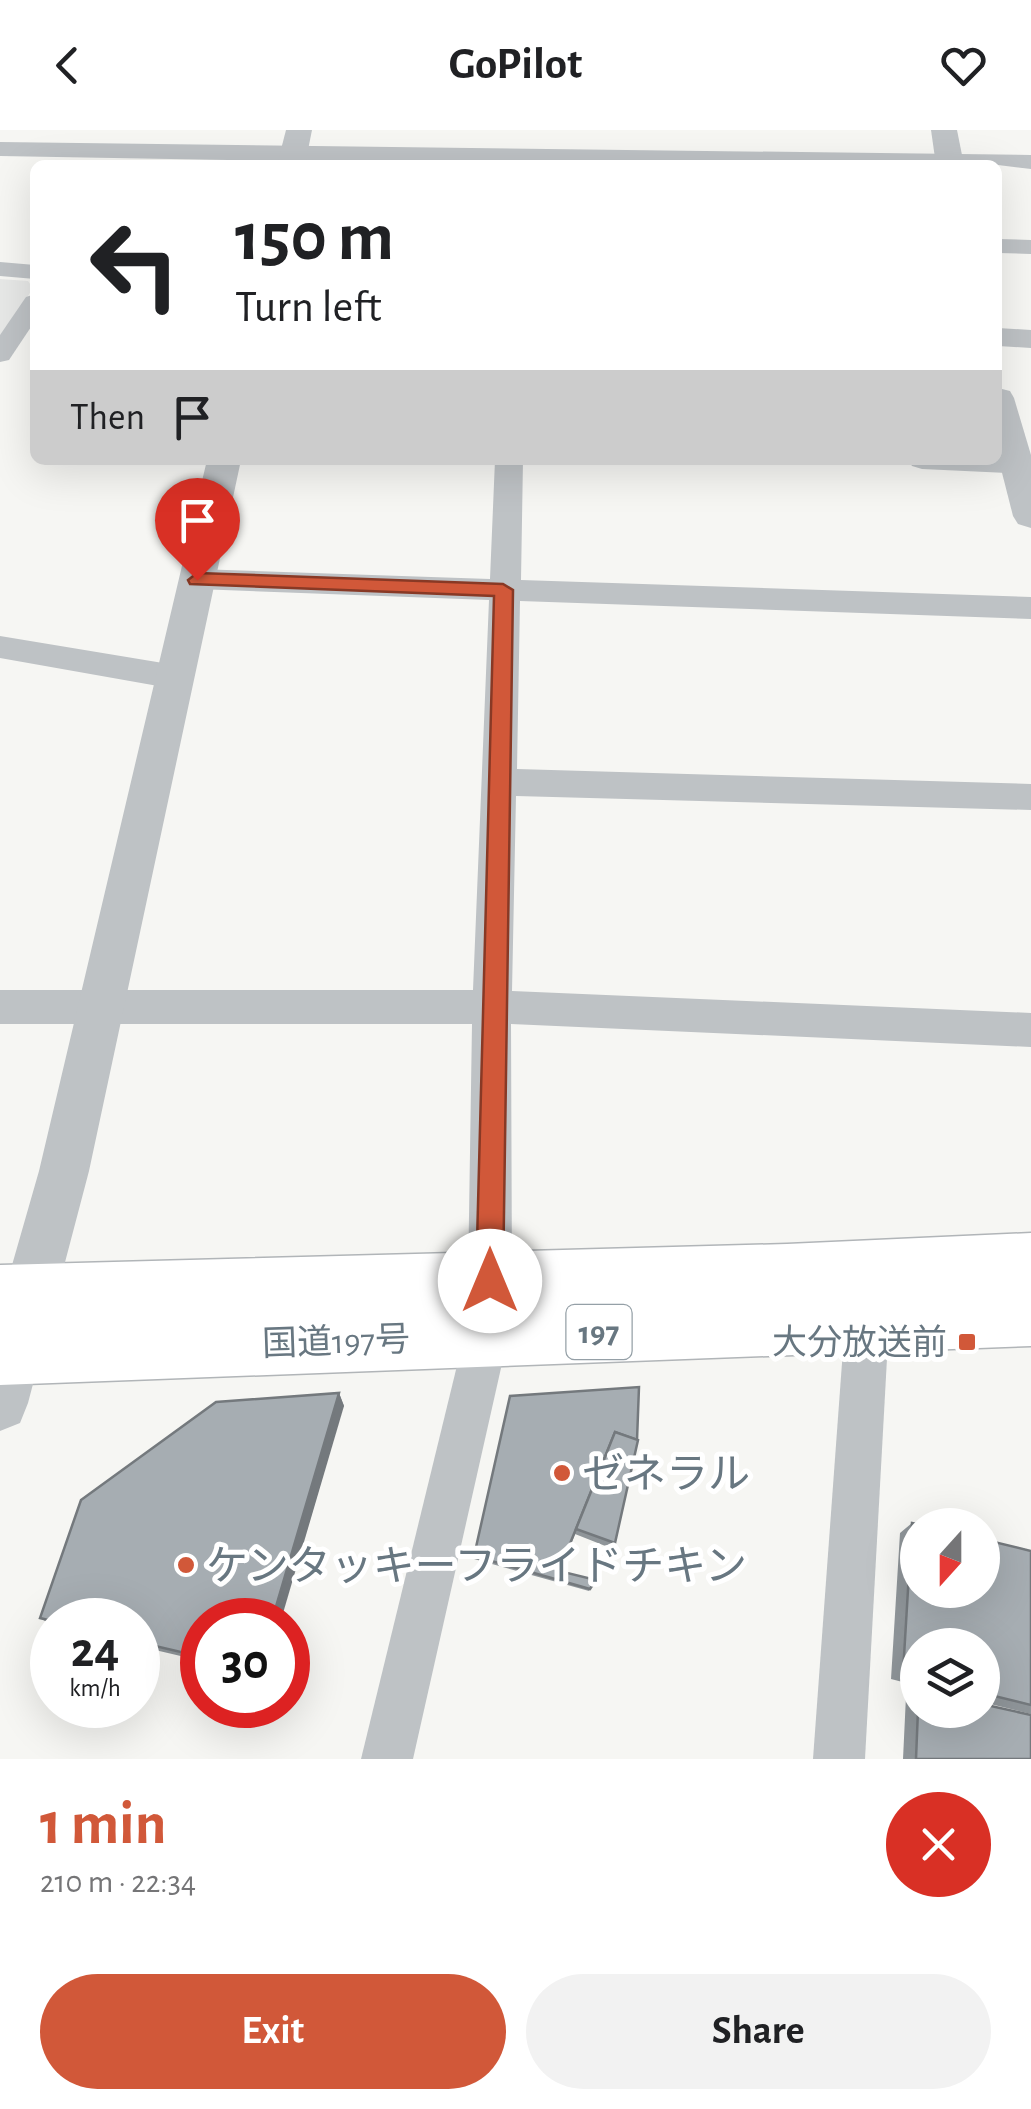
<!DOCTYPE html>
<meta charset="utf-8">
<style>
body{margin:0;font-family:"Alegreya Sans","Noto Sans JP",sans-serif;background:#f2f2f2;color:#202124;height:100vh;display:flex;flex-direction:column;font-size:38px;white-space:nowrap}
*{box-sizing:border-box;margin:0}
p{font-size:32px;color:#757577}
.icon{flex:none;width:55px;height:55px;fill:none;stroke:currentColor;stroke-width:2;stroke-linecap:round;stroke-linejoin:round}
.map{position:relative;height:1629px;overflow:hidden}
.panel{display:flex;flex-direction:column;background:#fff;flex:1}
.panel>*{flex:none}
.banner{position:absolute;left:30px;top:30px;width:972px;height:305px;border-radius:15px;box-shadow:0 10px 40px #0002;background:#fff;color:#202124;overflow:hidden}
.needle{width:65px;rotate:201deg}
.tools{position:absolute;left:900px;top:1378px;display:grid;gap:20px}
.tools a{display:grid;place-items:center;width:100px;height:100px;border-radius:50%;background:#fff;box-shadow:0 10px 40px #0002;font-size:50px}
.speed{position:absolute;left:30px;top:1468px;display:flex;gap:20px;font-size:50px;font-weight:700;text-align:center}
.speed>*{display:grid;place-content:center;width:130px;height:130px;border-radius:50%;background:#fff;box-shadow:0 10px 40px #0002;line-height:1}
.speed small{font-size:25px;font-weight:400}
.speed .limit{border:15px solid #d22;background:#fff;color:#111}
.pin{position:absolute;display:grid;place-items:center;width:85px;height:85px;color:#fff;margin:-102px -42px;border-radius:50% 50% 50% 0;rotate:-45deg;box-shadow:0 0 10px #0007}
.pin .icon{rotate:45deg}
.me{position:absolute;width:110px;margin:-55px;rotate:0deg;stroke-linejoin:round;filter:drop-shadow(0 0 8px #0008)}
.turn{display:flex;align-items:center;gap:35px;height:210px;padding:0 40px;font-size:45px}
.turn .icon{width:130px;height:130px;stroke-width:2.5}
.turn b{display:block;font-size:70px;line-height:85px}
.then{display:flex;align-items:center;height:95px;padding:0 40px;background:#0003;gap:20px;font-size:38px}
.round{display:grid;place-items:center;flex:none;width:105px;height:105px;border-radius:52px;background:#f2f2f2}
.head{display:flex;align-items:center;justify-content:space-between;height:170px;padding:0 40px}
h1{font-size:60px;font-weight:700;line-height:75px;color:#d15839}
.primary-button{display:flex;gap:20px;margin-top:auto;padding:20px 40px}
.primary-button a{flex:1;height:115px;border-radius:60px;background:#d15839;color:#fff;font-size:40px;font-weight:700;line-height:115px;text-align:center}
.primary-button a+a{background:#f2f2f2;color:#202124}
header{display:flex;justify-content:space-between;align-items:center;height:130px;padding:0 40px;background:#fff;font-size:45px;font-weight:700}
.map>svg:first-child{display:block}
</style>
<header><svg class="icon" aria-label="back" viewBox="0 0 24 24"><path d="M15 5l-7 7 7 7"/></svg>GoPilot<svg class="icon" aria-label="heart" viewBox="0 0 24 24"><path d="M12 20l-8-8c-3-5 5-10 8-4 3-6 11-1 8 4z"/></svg></header>
<div class="map">
<svg width="1031" height="1629" viewBox="0 0 1031 1629">
<rect width="100%" height="100%" fill="#f6f6f3"/>
<path fill="#e7e8e7" d="M0,149L28,151L33,158L0,211Z"/>
<g fill="none" stroke-linecap="round" stroke-linejoin="round">
<defs>
<path id="trunk" d="M1031,1103V1216L0,1255V1135L787,1114Z"/>
</defs>
<use href="#trunk" stroke="#b1b5b8" stroke-width="3"/>
<g fill="#bec2c5" fill-rule="evenodd">
<path d="M0,12L1031,25V39L998,35H509L0,26Z"/>
<path d="M998,109L1031,110V124L998,123Z"/>
<path d="M0,132L35,135V149L0,146Z"/>
<path d="M35,164V191L9,230L0,232V205L26,167Z"/>
<path d="M998,324L1031,326V344L922,339L912,336L908,330H998Z"/>
<path d="M495,330H523L521,450L1031,467V489L520,471L517,639L1031,654V680L516,666L512,861L1031,883V917L511,894L512,1151L505,1166L490,1172L475,1166L468,1151L472,894H0V860H473L489,470L197,459L186,456L182,449L186,442L197,439L490,449Z"/>
<path d="M0,506L175,535L186,539L191,547L186,555L175,559L0,528Z"/>
<path d="M867,1170L883,1177L889,1192L865,1629H813L845,1192L851,1177Z"/>
<path d="M486,1185L502,1191L508,1207L413,1629H361L464,1207L470,1191Z"/>
</g>
<g fill="#bec2c5" fill-rule="evenodd">
<path d="M286,0H312L305,35H277Z"/>
<path d="M931,0H957L964,35H936Z"/>
<path d="M998,198L1031,200V218L998,216Z"/>
<path d="M998,258L1010,261L1014,268L1031,325V398L1018,394L1013,386L998,327Z"/>
<path d="M207,330H241L89,1041L28,1273L20,1293L0,1301V1177L39,1041Z"/>
</g>
<use href="#trunk" fill="#fff" fill-rule="evenodd"/>
</g>
<g fill="#8f9599">
<path d="M339,1263L344,1276L202,1490V1531L138,1516V1490H52V1495L40,1488Z"/>
<path d="M637,1310L613,1419L575,1404L576,1402L560,1441L595,1452L589,1461L474,1429V1426Z"/>
<path d="M912,1393L1031,1421V1584L982,1572V1515H918V1556L891,1549L900,1403Z"/>
<path d="M918,1561V1580L1031,1629H903L906,1566Z"/>
</g>
<path fill="#74797d" d="M339,1263L344,1276L281,1490H272Z"/>
<g fill="#a6adb2" stroke="#74797d" stroke-width="2.5">
<path d="M639,1257L637,1310L615,1302L559,1441L596,1450L590,1459L474,1426L510,1266Z"/>
<path d="M339,1263L272,1490H202V1527L138,1512V1490H52V1491L40,1488L81,1370L216,1272Z"/>
<path d="M615,1302L638,1310L615,1413L576,1399Z"/>
<path d="M912,1393L922,1395H918V1460H982V1409L1031,1421V1575L982,1563V1515H918V1547L903,1543Z"/>
<path d="M982,1574L1031,1585V1629H916L918,1580H982Z"/>
</g>
<path fill="#d15839" stroke="#883925" stroke-width="2.5" d="M197,443L503,454L513,460L503,1151L499,1160L490,1164L480,1160L476,1151L494,466L190,454L188,450Z"/>
<g fill="#d15839" stroke="#fff" stroke-width="4">
<rect x="957" y="1202" width="20" height="20" rx="5"/>
<circle cx="562" cy="1343" r="10"/>
<circle cx="186" cy="1435" r="10"/>
</g>
<g text-anchor="middle" stroke-width="10" stroke-linejoin="round" paint-order="stroke">
<rect fill="#fff" stroke="#95a0a7" stroke-width="2.5" x="566.5" y="1175" width="65" height="54" rx="8"/>
<g font-size="32" font-weight="bold" fill="#687781">
<text x="599" y="1213">197</text>
</g>
<g font-size="35" fill="#687781" stroke="#fff">
<text transform="translate(336 1211) rotate(-2)" y="12">国道197号</text>
</g>
<g font-size="35" fill="#687781" stroke="#fff" text-anchor="end">
<text x="947" y="1224">大分放送前</text>
</g>
<g font-size="42" fill="#687781" stroke="#fff" text-anchor="start">
<text x="582" y="1358">ゼネラル</text>
<text x="206" y="1450">ケンタッキーフライドチキン</text>
</g>
</g>
</svg>
<div class="tools">
<a><svg class="needle" viewBox="-14 -14 28 28"><path d="M0-13l5 13h-10z" fill="#e53935"/><path d="M0 13l5-13h-10z" fill="#757577"/></svg></a>
<a><svg class="icon" aria-label="layers" viewBox="0 0 24 24"><path d="M12 4l9 5-9 5-9-5zM3 14l9 5 9-5"/></svg></a>
</div>
<div class="speed"><div>24<small>km/h</small></div><div class="limit">30</div></div>
<div class="pin" style="left:197px;top:450px;background:#d93025"><svg class="icon" aria-label="arrive" viewBox="0 0 24 24"><path d="M6 21V4h12l-3 4 3 4H6"/></svg></div>
<svg class="me" style="left:490px;top:1151px" viewBox="-20 -20 40 40"><circle r="19" fill="#fff"/><path d="M0-13L10 11 0 6-10 11z" fill="#d15839"/></svg>
<div class="banner">
<div class="turn"><svg class="icon" aria-label="left" viewBox="0 0 24 24"><path d="M17 20v-9H6M10 6l-5 5 5 5"/></svg><div><b>150 m</b>Turn left</div></div>
<div class="then">Then<svg class="icon" aria-label="arrive" viewBox="0 0 24 24"><path d="M6 21V4h12l-3 4 3 4H6"/></svg></div>
</div>
</div>
<section class="panel">
<div class="head"><div><h1>1 min</h1><p>210 m · 22:34</p></div><a class="round" style="background:#d93025;color:#fff"><svg class="icon" aria-label="close" viewBox="0 0 24 24"><path d="M6 6l12 12M18 6L6 18"/></svg></a></div>
<div class="primary-button"><a>Exit</a><a>Share</a></div>
</section>
